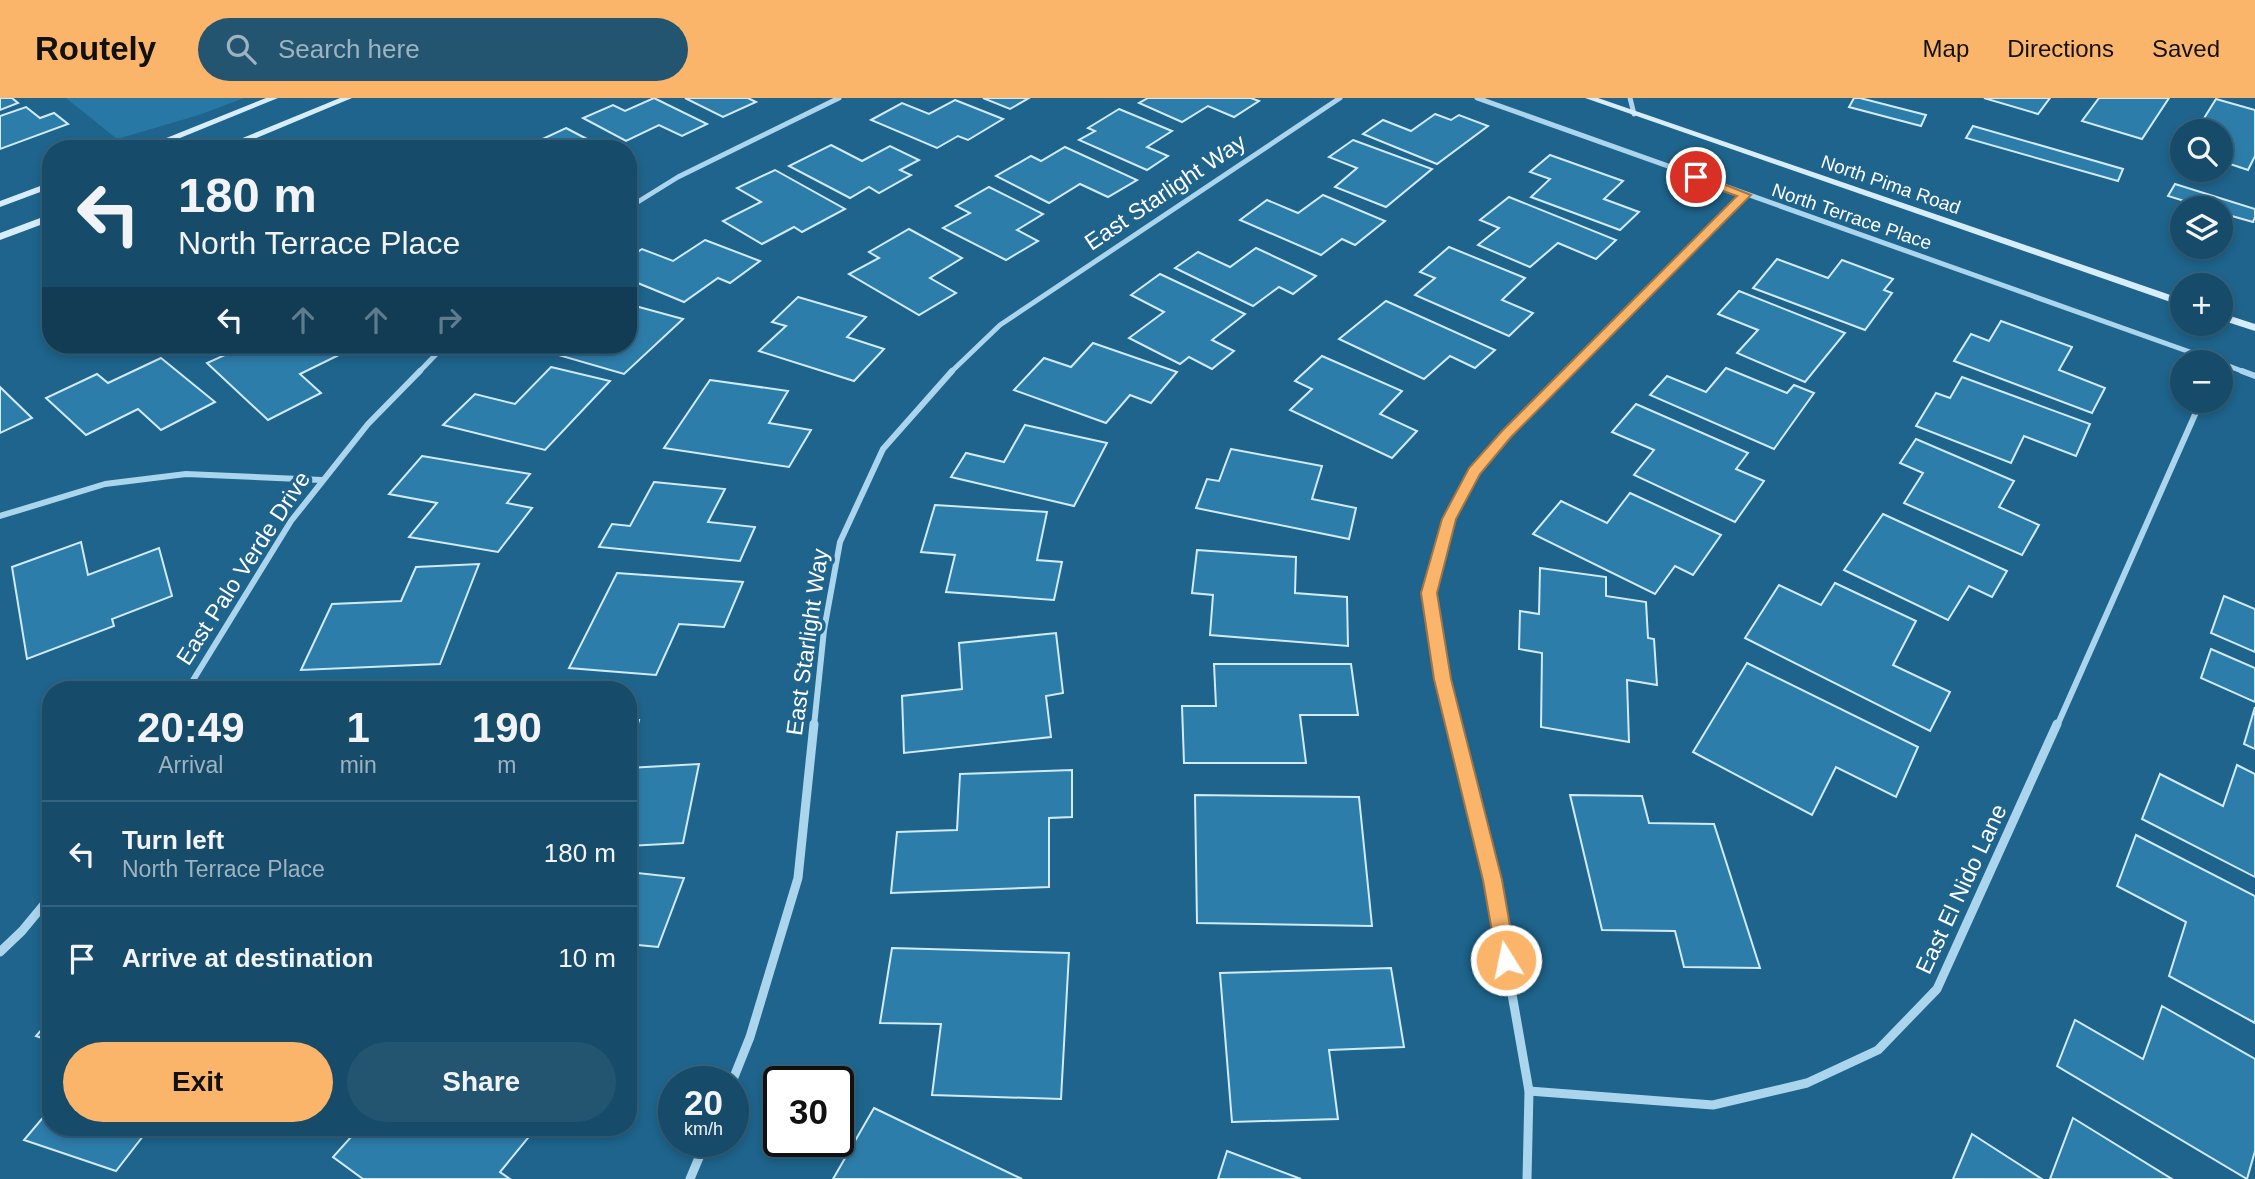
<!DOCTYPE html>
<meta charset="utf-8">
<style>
body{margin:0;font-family:Arial,sans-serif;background:#235571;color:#f1f3f6;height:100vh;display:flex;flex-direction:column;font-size:26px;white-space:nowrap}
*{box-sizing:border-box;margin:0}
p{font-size:23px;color:#9eb3c0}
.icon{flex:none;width:38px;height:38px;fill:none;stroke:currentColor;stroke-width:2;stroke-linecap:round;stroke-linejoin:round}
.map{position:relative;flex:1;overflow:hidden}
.panel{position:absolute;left:42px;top:583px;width:595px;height:455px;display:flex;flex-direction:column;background:#164b69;border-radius:28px;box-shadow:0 4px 10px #0003,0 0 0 2px #35637d}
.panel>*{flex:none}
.hud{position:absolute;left:42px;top:42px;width:595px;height:214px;border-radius:28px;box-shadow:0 4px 10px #0003,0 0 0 2px #35637d;background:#164b69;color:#f1f3f6;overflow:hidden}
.buttons{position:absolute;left:2170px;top:21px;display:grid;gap:14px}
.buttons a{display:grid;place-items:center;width:63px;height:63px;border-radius:50%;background:#164b69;box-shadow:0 4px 10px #0003,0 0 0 2px #35637d;font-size:35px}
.speed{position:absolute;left:658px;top:968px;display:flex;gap:14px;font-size:35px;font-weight:700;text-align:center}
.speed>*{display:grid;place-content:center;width:91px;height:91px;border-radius:50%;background:#164b69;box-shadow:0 4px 10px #0003,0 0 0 2px #35637d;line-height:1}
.speed small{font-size:18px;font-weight:400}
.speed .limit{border:4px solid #111;border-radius:10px;background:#fff;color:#111}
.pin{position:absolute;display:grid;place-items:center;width:60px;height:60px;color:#fff;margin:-30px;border:4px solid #fff;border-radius:50%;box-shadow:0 2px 7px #0007}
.me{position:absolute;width:77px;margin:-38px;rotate:350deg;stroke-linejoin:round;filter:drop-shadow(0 0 5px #0008)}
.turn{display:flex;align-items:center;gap:24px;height:147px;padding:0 21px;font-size:32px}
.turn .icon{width:91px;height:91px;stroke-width:2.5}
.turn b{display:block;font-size:49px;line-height:60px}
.lanes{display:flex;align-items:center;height:66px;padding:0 21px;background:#0003;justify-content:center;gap:35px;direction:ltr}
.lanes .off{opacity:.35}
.eta{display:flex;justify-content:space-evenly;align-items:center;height:119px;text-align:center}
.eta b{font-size:42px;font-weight:800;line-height:49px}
.action{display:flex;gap:14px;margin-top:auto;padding:14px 21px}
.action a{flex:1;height:80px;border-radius:42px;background:#fbb56a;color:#111;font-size:28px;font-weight:800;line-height:80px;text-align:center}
.action a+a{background:#235571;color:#f1f3f6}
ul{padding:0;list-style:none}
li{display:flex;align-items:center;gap:21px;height:105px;padding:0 21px;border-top:2px solid #35637d}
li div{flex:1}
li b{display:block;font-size:26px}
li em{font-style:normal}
header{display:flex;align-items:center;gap:42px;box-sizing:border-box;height:98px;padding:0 35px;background:#fbb56a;color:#111}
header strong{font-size:33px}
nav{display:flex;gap:38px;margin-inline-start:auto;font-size:24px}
.search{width:490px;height:63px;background:#235571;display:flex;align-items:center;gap:18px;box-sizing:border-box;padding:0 24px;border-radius:38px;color:#9eb3c0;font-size:26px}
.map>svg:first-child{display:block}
</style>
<header>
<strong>Routely</strong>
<div class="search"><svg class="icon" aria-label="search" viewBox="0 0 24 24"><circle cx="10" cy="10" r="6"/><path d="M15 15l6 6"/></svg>Search here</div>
<nav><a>Map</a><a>Directions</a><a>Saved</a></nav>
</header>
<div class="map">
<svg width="2255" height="1081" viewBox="0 0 2255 1081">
<rect width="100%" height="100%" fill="#1e648c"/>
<path fill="#2778a5" d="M66,0H244L199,17L117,41Z"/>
<g fill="#2d7daa" stroke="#d1ebf9" stroke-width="2">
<path d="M0,0H12L18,5L0,12Z"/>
<path d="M654,0L707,26L682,38L659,27L626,43L583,20L613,7L625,13Z"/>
<path d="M685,0H748L756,4L723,19Z"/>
<path d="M983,0H1029L1010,11Z"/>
<path d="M1148,0H1251L1259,3L1234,19L1208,8L1182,24L1139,5Z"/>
<path d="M1854,0H1860L1926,17L1921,28L1849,9Z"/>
<path d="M1984,0H2050L2038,16Z"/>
<path d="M2099,0H2169L2142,41L2082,23Z"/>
<path d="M2216,1L2255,12V58L2248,72L2221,63V33H2196Z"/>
<path d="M955,2L1003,21L968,42L958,38L937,50L871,22L902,5L929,16Z"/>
<path d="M26,9L40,20L54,15L68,26L0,51V18Z"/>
<path d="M1119,11L1172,33L1147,49L1168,58L1147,72L1079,42L1095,33L1088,30Z"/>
<path d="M1435,16L1451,22L1459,17L1488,28L1437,66L1363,36L1383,22L1411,33Z"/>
<path d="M1973,28L2123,71L2118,83L1966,40Z"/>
<path d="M566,30L606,51H521Z"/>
<path d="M1353,42L1432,71L1386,109L1335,89L1357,70L1329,59Z"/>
<path d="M831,47L862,63L890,48L919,62L900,72L911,77L879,95L869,89L850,100L789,68Z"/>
<path d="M1065,49L1137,82L1108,99L1080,86L1049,105L996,78L1031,58L1041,63Z"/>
<path d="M1550,57L1623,83L1604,101L1639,114L1620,132L1531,99L1550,81L1530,74Z"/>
<path d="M775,72L845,111L802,134L794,129L762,146L723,123L761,104L737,90Z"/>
<path d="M2175,86L2255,111V119L2253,124L2221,115V110H2207L2168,98Z"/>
<path d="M989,89L1043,116L1017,132L1038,143L1006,162L943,130L970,115L956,108Z"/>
<path d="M1323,97L1385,123L1355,147L1342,141L1321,157L1240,122L1267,102L1298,115Z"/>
<path d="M1509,99L1616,142L1596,161L1558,145L1530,169L1478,147L1499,130L1480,122Z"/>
<path d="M909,131L962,160L930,180L956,195L919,217L849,176L879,160L869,154Z"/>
<path d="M705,142L760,163L730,185L718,180L684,204L628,181V160L642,151L673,163Z"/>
<path d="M1449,149L1525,180L1502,202L1533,215L1509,238L1415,197L1435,180L1420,174Z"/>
<path d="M1256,150L1316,178L1293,196L1279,189L1253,208L1175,170L1198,154L1230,169Z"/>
<path d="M1777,161L1828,180L1842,162L1893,181L1884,192L1892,195L1865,232L1753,190Z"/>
<path d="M1160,176L1245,216L1212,242L1234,253L1212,271L1189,259L1180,266L1129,240L1164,214L1131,197Z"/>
<path d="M1739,193L1845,235L1805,284L1737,255L1758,232L1718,216Z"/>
<path d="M798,199L866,219L847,239L884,251L854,283L759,253L786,228L772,224Z"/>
<path d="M1386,203L1495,252L1475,270L1450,258L1424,281L1339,241Z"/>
<path d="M628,206L683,221L624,276L524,247H628Z"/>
<path d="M2001,223L2072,249L2059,272L2105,290L2092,315L1954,263L1971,236L1989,243Z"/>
<path d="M1093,245L1177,274L1151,305L1130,297L1106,325L1014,292L1044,260L1071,269Z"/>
<path d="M247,247H345L351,251L300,276L321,295L268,322L207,265Z"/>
<path d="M1322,258L1402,293L1380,316L1417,333L1392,360L1290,312L1312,291L1295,283Z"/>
<path d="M161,260L215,304L161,332L138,311L86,337L46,300L97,276L108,285Z"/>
<path d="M551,269L610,283L545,352L443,327L475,296L515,306Z"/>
<path d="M1726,270L1787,295L1794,287L1814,295L1774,351L1650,297L1667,278L1706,294Z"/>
<path d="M1962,279L2090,326L2076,358L2024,338L2011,365L1916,328L1936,295L1950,300Z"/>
<path d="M710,282L788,293L769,325L811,332L789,369L664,350Z"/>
<path d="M0,289L32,320L0,335Z"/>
<path d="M1636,306L1748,355L1736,371L1764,383L1735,424L1634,377L1654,352L1612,334Z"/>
<path d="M1025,327L1107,345L1074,408L951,379L966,355L1004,364Z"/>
<path d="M1916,341L2014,383L1999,409L2039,427L2022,457L1904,405L1923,375L1900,365Z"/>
<path d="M1231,351L1322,368L1312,401L1356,410L1349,441L1196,410L1207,381L1219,383Z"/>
<path d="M422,358L530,376L507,405L532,410L498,454L409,439L437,405L389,396Z"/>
<path d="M654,384L725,391L708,424L755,429L740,463L599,449L612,426L630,428Z"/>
<path d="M1630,395L1721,437L1693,477L1675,468L1655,496L1533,436L1561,403L1607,425Z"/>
<path d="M935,407L1047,414L1037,462L1062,464L1054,502L946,494L955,457L921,454Z"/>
<path d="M1883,416L2007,473L1992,499L1969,488L1948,522L1844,472Z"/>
<path d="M81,444L88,477L159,450L172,498L112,521L114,528L27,561L12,469Z"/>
<path d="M1197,452L1296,459L1295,495L1347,499L1348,548L1210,537L1213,497L1192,495Z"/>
<path d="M479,466L440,566L301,572L332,506L401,503L416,469Z"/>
<path d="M1540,470L1606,479V498L1646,504L1648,540L1654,541L1657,587L1627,582L1629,644L1541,629L1542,555L1519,551L1520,513L1539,516Z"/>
<path d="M617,475L743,484L724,529L679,526L656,577L569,570Z"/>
<path d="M1835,485L1916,523L1893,567L1950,594L1930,633L1745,540L1779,487L1821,507Z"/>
<path d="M2224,498L2255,511V554L2211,535Z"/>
<path d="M1056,535L1063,595L1046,598L1051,639L904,655L902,598L962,591L959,545Z"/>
<path d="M2211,551L2255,570V604L2201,580Z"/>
<path d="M1747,565L1918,649L1896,699L1836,669L1812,717L1693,654Z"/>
<path d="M1214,566H1351L1358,617H1300L1306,665H1184L1182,608H1216Z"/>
<path d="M2255,609V651L2244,646Z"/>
<path d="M628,622H639L628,663Z"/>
<path d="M699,666L683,745L628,748V670Z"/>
<path d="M2237,667L2255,676V779L2142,721L2160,676L2223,708Z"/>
<path d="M1072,672V719L1049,720V789L891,795L897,734L957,732L960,676Z"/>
<path d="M1195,697L1359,699L1372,828L1197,825Z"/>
<path d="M1570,697L1642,698L1649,725L1714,726L1760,870L1684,869L1675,833L1602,832Z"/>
<path d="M2136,737L2255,798V925L2169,878L2186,824L2117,788Z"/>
<path d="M628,774L684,780L658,849L628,846Z"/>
<path d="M892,850L1069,855L1061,1001L932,997L941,926L880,925Z"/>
<path d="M1391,870L1404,949L1329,952L1338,1021L1232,1024L1220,875Z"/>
<path d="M2162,908L2255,961V1053L2247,1081L2057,968L2075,922L2143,961Z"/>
<path d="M51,921V943L36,938Z"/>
<path d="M51,1010V1029H150L116,1073L24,1042Z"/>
<path d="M874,1010L1022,1081H833Z"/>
<path d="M2073,1020L2172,1081H2050Z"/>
<path d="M360,1029H537L500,1074L510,1081H363L333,1059Z"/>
<path d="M1972,1036L2042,1081H1953Z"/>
<path d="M1227,1053L1301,1081H1218Z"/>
</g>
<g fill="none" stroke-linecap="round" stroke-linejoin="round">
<g stroke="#abd5ec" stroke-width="5">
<path d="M1477,0L2218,264"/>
<path d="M1630,0L1634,16"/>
<path d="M628,110L678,79L839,0"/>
<path d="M2221,265L2247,275"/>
<path d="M418,275L445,247"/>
<path d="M950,275L1000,227L1340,0"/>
<path d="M1567,275L1745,97"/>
</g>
<g stroke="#abd5ec" stroke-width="6">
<path d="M2242,273L2255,278"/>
<path d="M0,418L105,386L186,376L322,382"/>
<path d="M187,592L291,423L368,326L420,273"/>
<path d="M814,628L824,532L840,444L883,351L952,273"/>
<path d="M1454,628L1442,581L1429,494L1449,421L1474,373L1506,336L1569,273"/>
<path d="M2057,628L2201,303"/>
</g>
<g stroke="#abd5ec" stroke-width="9">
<path d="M1453,626L1492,782L1529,993L1527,1081"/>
<path d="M0,854L22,833L51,798"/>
<path d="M732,984L750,939L798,780L814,626"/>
<path d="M1529,993L1713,1007L1807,985L1878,952L1937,891L2057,626"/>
<path d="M690,1081L706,1043"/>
</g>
<g fill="#d7edf9" fill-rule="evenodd">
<path d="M266,0H278L153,51H139Z"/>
<path d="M340,0H352L230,51H216Z"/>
<path d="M1585,0H1598L2182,201V208Z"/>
<path d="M51,84V90L0,109V103Z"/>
<path d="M51,116V123L0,142V135Z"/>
<path d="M2221,215L2255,226V233L2221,222Z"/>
</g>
</g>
<path fill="#fbb56a" stroke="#a37645" stroke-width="2" d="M1692,77H1700L1751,97L1511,339L1480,376L1456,421L1437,495L1451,581L1502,782L1516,862L1513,868L1506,871L1499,868L1497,862L1483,782L1434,581L1421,495L1442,421L1469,370L1502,333L1737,98L1692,82Z"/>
<g text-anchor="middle" stroke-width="7" stroke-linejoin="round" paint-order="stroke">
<g font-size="19" fill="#fff" stroke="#1e648c">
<text transform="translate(1891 86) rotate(19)" y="7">North Pima Road</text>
<text transform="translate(1852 118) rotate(19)" y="7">North Terrace Place</text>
</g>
<g font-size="23" fill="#fff" stroke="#1e648c">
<text transform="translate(1165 94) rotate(-34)" y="8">East Starlight Way</text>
<text transform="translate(243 470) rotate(-57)" y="8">East Palo Verde Drive</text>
<text transform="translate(807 544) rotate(-82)" y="8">East Starlight Way</text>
<text transform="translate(1961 791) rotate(-65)" y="8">East El Nido Lane</text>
</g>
</g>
</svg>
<div class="buttons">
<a><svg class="icon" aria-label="search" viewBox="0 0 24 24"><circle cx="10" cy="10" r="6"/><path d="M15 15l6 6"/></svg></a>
<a><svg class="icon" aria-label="layers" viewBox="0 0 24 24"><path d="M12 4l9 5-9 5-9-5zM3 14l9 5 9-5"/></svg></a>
<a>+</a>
<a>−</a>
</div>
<div class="speed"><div>20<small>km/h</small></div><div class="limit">30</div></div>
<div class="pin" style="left:1696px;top:79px;background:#d93025"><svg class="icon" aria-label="arrive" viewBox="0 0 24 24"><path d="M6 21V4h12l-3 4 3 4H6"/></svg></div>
<svg class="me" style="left:1506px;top:862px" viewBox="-20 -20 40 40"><circle r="17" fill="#fbb56a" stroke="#fff" stroke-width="3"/><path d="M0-11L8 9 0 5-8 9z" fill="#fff"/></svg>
<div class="hud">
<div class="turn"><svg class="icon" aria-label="left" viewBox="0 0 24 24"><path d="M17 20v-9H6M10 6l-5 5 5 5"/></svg><div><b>180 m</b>North Terrace Place</div></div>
<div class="lanes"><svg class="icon" aria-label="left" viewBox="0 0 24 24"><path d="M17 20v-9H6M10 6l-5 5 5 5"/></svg><svg class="icon off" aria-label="ahead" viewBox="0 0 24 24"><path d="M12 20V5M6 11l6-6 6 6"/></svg><svg class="icon off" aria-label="ahead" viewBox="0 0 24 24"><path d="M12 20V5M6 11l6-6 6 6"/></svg><svg class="icon off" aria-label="right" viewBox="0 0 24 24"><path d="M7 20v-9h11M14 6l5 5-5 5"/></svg></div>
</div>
<section class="panel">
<div class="eta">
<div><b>20:49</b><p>Arrival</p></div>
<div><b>1</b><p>min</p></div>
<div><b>190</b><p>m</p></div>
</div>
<ul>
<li><svg class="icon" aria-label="left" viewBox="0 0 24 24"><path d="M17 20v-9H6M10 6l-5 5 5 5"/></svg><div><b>Turn left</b><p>North Terrace Place</p></div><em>180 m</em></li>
<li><svg class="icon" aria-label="arrive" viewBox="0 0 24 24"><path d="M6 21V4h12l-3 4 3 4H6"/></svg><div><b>Arrive at destination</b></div><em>10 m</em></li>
</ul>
<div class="action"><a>Exit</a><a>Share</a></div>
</section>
</div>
